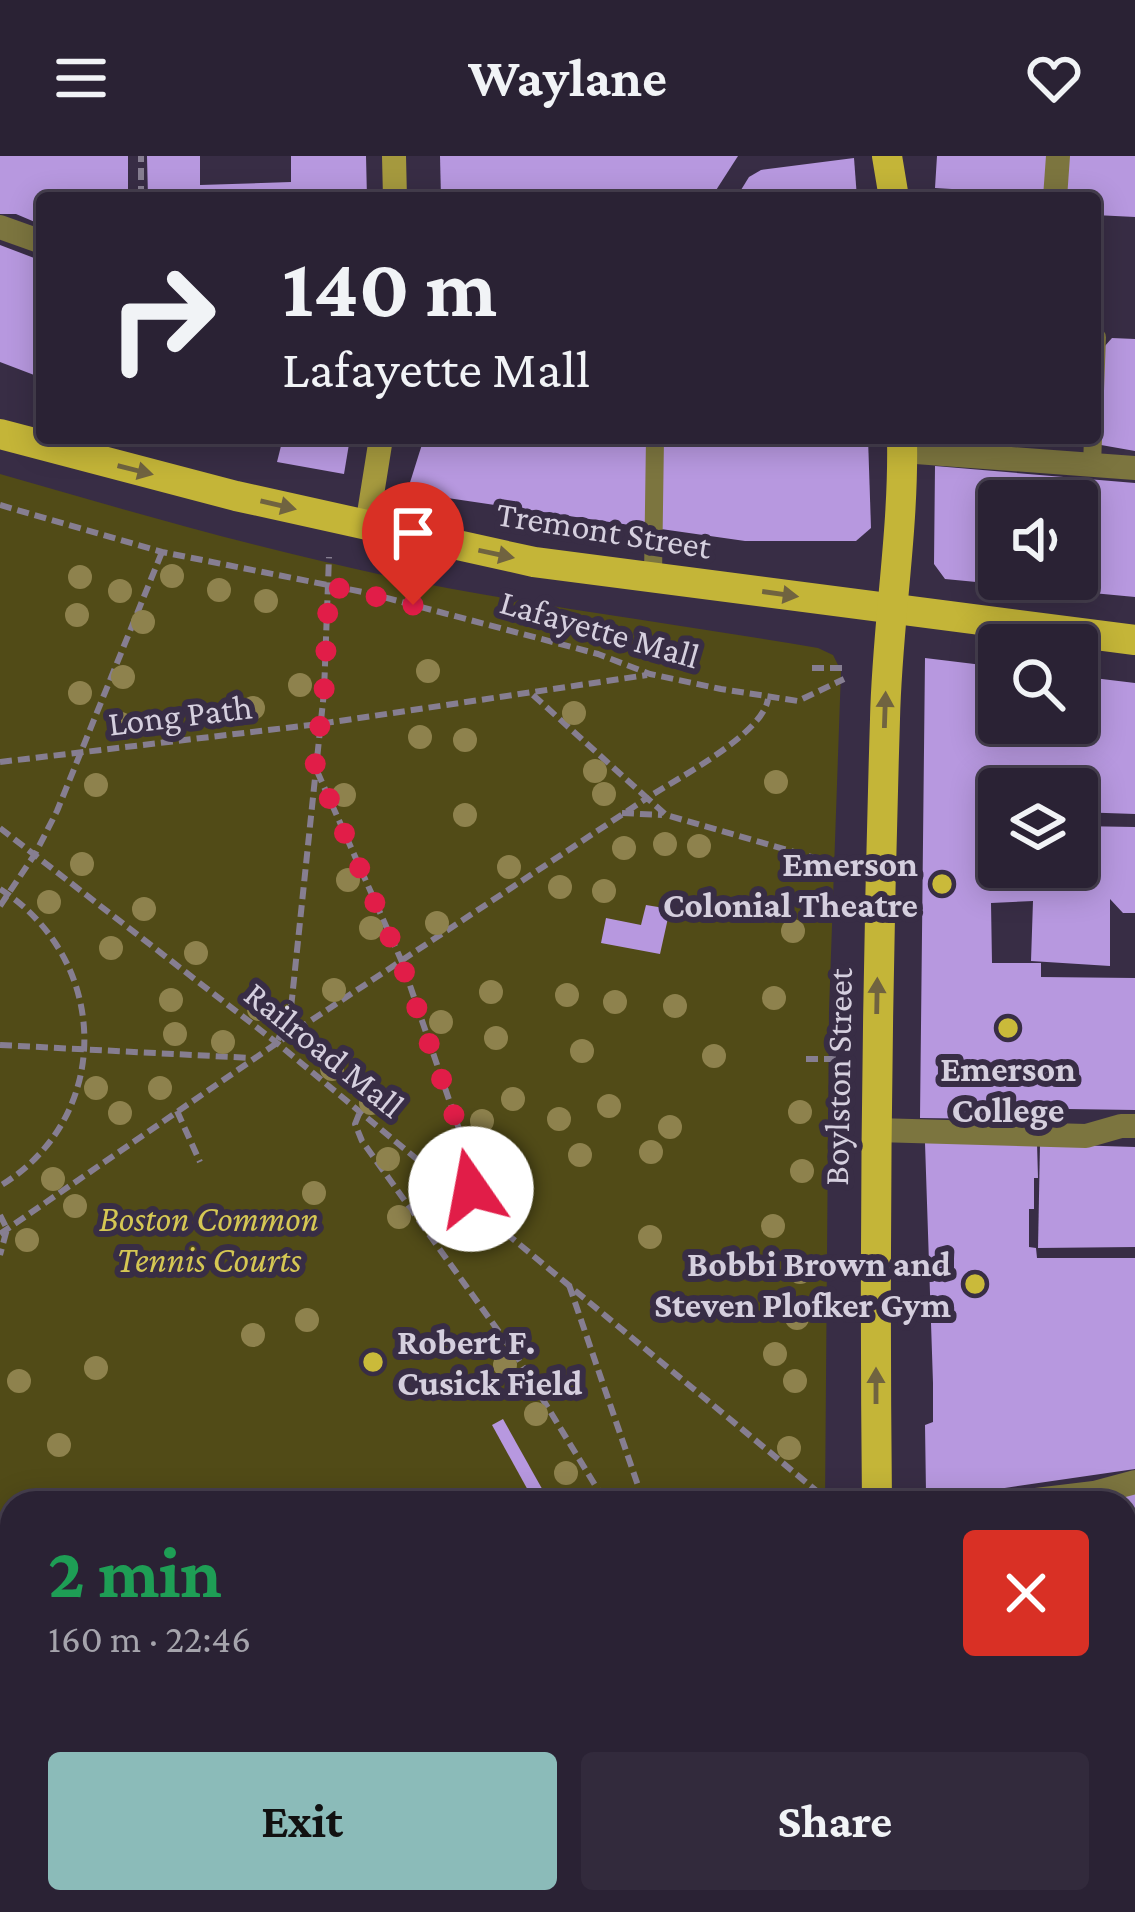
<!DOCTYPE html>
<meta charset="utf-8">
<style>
body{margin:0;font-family:"Crimson Pro",serif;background:#322a3c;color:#f1f3f6;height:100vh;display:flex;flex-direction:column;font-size:45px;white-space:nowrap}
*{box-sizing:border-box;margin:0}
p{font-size:39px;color:#a5a4ac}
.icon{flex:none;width:66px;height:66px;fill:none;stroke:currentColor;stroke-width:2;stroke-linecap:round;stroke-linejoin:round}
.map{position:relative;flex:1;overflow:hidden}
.panel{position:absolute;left:0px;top:1335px;width:1137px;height:423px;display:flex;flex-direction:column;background:#2a2234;border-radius:36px 36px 0 0;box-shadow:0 6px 30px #0003,0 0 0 3px #463f4f}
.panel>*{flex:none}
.top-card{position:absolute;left:36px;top:36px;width:1065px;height:252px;border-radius:12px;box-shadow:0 6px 30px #0003,0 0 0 3px #463f4f;background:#2a2234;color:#f1f3f6;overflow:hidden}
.controls{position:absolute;left:978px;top:324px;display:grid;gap:24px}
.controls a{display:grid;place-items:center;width:120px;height:120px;border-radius:12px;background:#2a2234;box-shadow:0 6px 30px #0003,0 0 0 3px #463f4f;font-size:60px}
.pin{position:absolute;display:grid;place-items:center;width:102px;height:102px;color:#fff;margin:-123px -51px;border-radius:50% 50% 50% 0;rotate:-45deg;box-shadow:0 0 12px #0007}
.pin .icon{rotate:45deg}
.me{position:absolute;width:132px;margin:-66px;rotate:348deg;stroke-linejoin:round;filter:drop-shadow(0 0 9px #0008)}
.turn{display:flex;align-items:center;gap:42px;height:252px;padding:0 48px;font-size:54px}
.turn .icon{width:156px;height:156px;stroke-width:2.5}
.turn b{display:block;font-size:84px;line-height:102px}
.round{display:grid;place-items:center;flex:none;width:126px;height:126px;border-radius:12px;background:#322a3c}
.headline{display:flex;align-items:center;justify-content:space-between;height:204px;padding:0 48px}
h1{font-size:72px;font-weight:700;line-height:90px;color:#1e9e55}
.cta{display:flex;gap:24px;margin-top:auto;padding:24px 48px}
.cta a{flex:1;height:138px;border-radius:12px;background:#8bbbb9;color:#111;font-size:48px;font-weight:700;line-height:138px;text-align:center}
.cta a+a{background:#322a3c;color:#f1f3f6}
header{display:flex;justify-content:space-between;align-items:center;height:156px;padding:0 48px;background:#2a2234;font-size:54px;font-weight:700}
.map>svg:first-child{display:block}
</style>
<header><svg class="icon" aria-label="menu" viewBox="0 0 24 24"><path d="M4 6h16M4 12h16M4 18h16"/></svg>Waylane<svg class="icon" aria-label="heart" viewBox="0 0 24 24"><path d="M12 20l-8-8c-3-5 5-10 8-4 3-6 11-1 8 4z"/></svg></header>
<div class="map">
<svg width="1135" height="1756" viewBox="0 0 1135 1756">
<rect width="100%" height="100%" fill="#382d45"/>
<g fill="#514b17">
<path d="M0,318C128,355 256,392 387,420C530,450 674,467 818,492L833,499L841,515L829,855L825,1347H12V1746H294L274,1756H0Z"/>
<path d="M608,1746H819L822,1756H587Z"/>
</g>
<g fill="#b798df" fill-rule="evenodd">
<path d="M0,0H128V42H42V69L16,58H0Z"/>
<path d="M147,0H200V29L291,26V0H366L367,42H148Z"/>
<path d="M440,0H738L711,42H441Z"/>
<path d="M937,0H1051L1049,39L935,32Z"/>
<path d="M1068,0H1135V61L1095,59V42H1064Z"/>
<path d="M854,2L857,42H736L749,21L761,14Z"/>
<path d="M1095,72H1102L1104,132H1095Z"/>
<path d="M0,89L42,105V222L0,206Z"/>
<path d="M1112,182L1135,183V295L1101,289L1097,283L1104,191Z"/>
<path d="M283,282H350L344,318L277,306Z"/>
<path d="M424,282H650V372L407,336Z"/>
<path d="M662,282H868L871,372L856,385H745L661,373Z"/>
<path d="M981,282H1084V291L981,286Z"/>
<path d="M935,310L1135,327V441L945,423L934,408ZM999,345H1077V423H999Z"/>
<path d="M925,502L999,511V567H1077V520L1135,527V658L1077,656V633H1006L1007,626L982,623L981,652L996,653L999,711H1077V670L1135,671V757H1123L1110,743V810L1031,805L1033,745L991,747L992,807H1041V821L1135,822V954L1068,953V964L920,962Z"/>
<path d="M646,749L670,753L660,798L601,787L606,762L641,769Z"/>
<path d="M925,987H1037L1038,1022H1034V1053H1029V1091L1036,1092L1037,1102H1135V1313L998,1333L926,1337L925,1269L933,1266V1227Z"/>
<path d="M1040,988L1135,991V1091L1038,1092Z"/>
<path d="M503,1263L550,1347H535L492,1269Z"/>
<path d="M1135,1336V1447L1125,1452V1347H1110Z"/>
<path d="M1125,1655L1135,1659V1756H1007L1004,1746H1125Z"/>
</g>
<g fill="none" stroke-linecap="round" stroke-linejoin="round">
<g stroke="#867e91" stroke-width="6" stroke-dasharray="12 6" stroke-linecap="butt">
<path d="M141,42V0"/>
<path d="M0,349L162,396L368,437L598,498L650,518L721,533L798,545L844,523"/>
<path d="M812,512H842"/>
<path d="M533,539L647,642C678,622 763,578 768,543"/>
<path d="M0,606L319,568L647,519"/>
<path d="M317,615L402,806L472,1011L473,1024L467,1042"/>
<path d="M622,657L662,659"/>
<path d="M0,672L277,887L831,1347"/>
<path d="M0,733C111,804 114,961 0,1030"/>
<path d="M0,750L35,698L57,655L162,396"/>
<path d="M278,884L291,852L324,536L329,401"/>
<path d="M0,889L251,902"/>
<path d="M806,903H840"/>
<path d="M177,955L200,1006"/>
<path d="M359,958L355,968L362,985L517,1201L606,1347"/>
<path d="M0,1059L7,1073L0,1099"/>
<path d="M0,1078L277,887L647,642L666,659L843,710"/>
<path d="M569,1129L644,1347"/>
<path d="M790,1746L794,1756"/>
<path d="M181,1756L201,1746"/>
</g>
<g stroke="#7c753f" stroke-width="18">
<path d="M1095,235L1097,181"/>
<path d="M1092,309L1093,282"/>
<path d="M653,420L655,282"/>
</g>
<path stroke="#7c753f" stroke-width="24" d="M876,974L1086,980L1121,970H1135"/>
<g stroke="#7c753f" stroke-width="24">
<path d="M1055,42L1058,0"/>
<path d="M0,71L42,86"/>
<path d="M902,295L1135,312"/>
<path d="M1010,1347L1094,1337L1135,1326"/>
</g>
<g stroke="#a5993e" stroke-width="24">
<path d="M394,0L395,42"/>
<path d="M367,370L381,282"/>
</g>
<g stroke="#c4b538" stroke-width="30">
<path d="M887,0L894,42"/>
<path d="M0,278L236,340L534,406L1135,484"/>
<path d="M877,1347C874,1086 877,825 885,563C887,469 904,377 902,282"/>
<path d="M1125,1486L1135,1482"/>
<path d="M894,1746L898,1756"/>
<path d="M943,1746L947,1756"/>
<path d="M427,1756L447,1746"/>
</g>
</g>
<g fill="#8e824d">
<circle cx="172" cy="420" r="12"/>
<circle cx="80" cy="421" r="12"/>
<circle cx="219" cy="434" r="12"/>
<circle cx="120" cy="435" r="12"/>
<circle cx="266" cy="445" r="12"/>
<circle cx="77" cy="459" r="12"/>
<circle cx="143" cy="466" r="12"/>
<circle cx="428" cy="515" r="12"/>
<circle cx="123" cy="521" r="12"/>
<circle cx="300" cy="529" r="12"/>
<circle cx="80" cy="537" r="12"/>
<circle cx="253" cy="552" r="12"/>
<circle cx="574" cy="557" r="12"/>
<circle cx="121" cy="568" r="12"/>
<circle cx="420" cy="581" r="12"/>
<circle cx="465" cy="584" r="12"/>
<circle cx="595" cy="615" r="12"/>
<circle cx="776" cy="626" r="12"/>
<circle cx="96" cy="629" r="12"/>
<circle cx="604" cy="638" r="12"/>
<circle cx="344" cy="639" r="12"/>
<circle cx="465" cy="659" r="12"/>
<circle cx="665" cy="688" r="12"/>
<circle cx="699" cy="690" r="12"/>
<circle cx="624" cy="692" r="12"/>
<circle cx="82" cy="708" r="12"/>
<circle cx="509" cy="711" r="12"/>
<circle cx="348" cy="724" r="12"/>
<circle cx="560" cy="731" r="12"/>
<circle cx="604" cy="735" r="12"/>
<circle cx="49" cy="746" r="12"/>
<circle cx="144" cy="753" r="12"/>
<circle cx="437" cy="767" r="12"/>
<circle cx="371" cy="772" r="12"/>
<circle cx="793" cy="775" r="12"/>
<circle cx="111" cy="792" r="12"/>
<circle cx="196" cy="797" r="12"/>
<circle cx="334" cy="834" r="12"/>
<circle cx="491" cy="836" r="12"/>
<circle cx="567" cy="839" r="12"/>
<circle cx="774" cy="842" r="12"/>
<circle cx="171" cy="844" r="12"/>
<circle cx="615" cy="846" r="12"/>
<circle cx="675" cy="850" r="12"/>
<circle cx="259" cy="853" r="12"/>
<circle cx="441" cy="866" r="12"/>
<circle cx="175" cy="878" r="12"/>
<circle cx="496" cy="882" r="12"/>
<circle cx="223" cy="886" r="12"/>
<circle cx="582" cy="895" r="12"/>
<circle cx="714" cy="900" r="12"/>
<circle cx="332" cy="913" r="12"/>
<circle cx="96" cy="932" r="12"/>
<circle cx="160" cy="932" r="12"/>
<circle cx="513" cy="943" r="12"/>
<circle cx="371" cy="947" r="12"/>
<circle cx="609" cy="950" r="12"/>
<circle cx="800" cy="956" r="12"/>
<circle cx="120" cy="957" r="12"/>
<circle cx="559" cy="963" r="12"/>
<circle cx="482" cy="965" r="12"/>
<circle cx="670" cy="971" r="12"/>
<circle cx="651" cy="996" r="12"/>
<circle cx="580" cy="999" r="12"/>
<circle cx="388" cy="1003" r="12"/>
<circle cx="802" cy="1015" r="12"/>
<circle cx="53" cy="1023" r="12"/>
<circle cx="314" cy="1037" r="12"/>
<circle cx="75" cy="1050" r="12"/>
<circle cx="399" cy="1061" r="12"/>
<circle cx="773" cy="1070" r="12"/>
<circle cx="650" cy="1081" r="12"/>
<circle cx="27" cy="1084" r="12"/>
<circle cx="800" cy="1116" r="12"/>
<circle cx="797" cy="1162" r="12"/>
<circle cx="307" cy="1164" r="12"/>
<circle cx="253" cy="1179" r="12"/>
<circle cx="775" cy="1198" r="12"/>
<circle cx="505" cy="1209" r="12"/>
<circle cx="96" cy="1212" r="12"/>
<circle cx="19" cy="1225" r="12"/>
<circle cx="795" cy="1225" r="12"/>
<circle cx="536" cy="1258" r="12"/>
<circle cx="59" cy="1289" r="12"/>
<circle cx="789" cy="1292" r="12"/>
<circle cx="566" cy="1317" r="12"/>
</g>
<defs><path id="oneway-solid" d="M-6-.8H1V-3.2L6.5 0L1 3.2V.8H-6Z" transform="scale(3)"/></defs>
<g fill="#706340">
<use href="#oneway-solid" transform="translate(135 314) rotate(14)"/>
<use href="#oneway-solid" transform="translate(278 349) rotate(13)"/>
<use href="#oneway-solid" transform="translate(496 398) rotate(12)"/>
<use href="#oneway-solid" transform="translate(780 438) rotate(8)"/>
<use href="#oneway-solid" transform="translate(885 554) rotate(-88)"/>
<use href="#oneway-solid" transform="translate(877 840) rotate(-89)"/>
<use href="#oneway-solid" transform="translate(876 1230) rotate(-90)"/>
</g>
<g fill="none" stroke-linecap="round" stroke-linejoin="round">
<path stroke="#e11d48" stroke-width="21" stroke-dasharray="0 37.8" d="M413,449L329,430L324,536L315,610L401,806L472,1011L471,1033"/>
</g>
<g fill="#caba3a" stroke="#382d45" stroke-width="4.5">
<circle cx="942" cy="728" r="12"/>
<circle cx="1008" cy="872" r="12"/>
<circle cx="975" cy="1128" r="12"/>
<circle cx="373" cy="1206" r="12"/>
</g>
<g text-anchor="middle" stroke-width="12" stroke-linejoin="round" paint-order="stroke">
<g font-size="36" fill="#d5cfde" stroke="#382d45">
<text transform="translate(604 373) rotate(9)" y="13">Tremont Street</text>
<text transform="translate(600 472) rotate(16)" y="13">Lafayette Mall</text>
<text transform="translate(180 558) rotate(-7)" y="13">Long Path</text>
<text transform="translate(325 893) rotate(39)" y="13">Railroad Mall</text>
<text transform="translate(837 921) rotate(-89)" y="13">Boylston Street</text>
</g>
<g font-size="36" font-weight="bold" fill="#d5cfde" stroke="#382d45" text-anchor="end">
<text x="918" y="720">Emerson<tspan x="918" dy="41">Colonial Theatre</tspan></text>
<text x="1008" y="925" text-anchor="middle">Emerson<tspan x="1008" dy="41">College</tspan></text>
<text x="951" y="1120">Bobbi Brown and<tspan x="951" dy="41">Steven Plofker Gym</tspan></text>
<text x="397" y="1198" text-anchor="start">Robert F.<tspan x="397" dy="41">Cusick Field</tspan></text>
</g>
<g font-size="36" font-style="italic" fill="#d5c753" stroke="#382d45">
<text x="209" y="1075">Boston Common<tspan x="209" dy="41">Tennis Courts</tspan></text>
</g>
</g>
</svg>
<div class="controls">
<a><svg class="icon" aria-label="sound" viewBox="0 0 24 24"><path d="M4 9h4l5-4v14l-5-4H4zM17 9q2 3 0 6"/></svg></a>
<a><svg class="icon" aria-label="search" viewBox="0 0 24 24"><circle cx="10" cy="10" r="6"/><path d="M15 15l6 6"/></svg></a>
<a><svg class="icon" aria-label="layers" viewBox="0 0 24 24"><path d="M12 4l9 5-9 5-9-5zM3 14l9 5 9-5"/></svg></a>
</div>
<div class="pin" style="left:413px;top:449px;background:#d93025"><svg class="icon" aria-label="arrive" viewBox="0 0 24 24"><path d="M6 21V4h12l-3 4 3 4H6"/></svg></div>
<svg class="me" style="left:471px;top:1033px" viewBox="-20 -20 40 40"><circle r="19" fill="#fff"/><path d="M0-13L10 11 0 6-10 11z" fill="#e11d48"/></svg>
<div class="top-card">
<div class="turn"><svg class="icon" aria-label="right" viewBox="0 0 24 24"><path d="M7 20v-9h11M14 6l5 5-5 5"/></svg><div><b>140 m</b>Lafayette Mall</div></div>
</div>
<section class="panel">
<div class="headline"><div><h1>2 min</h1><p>160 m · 22:46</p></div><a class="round" style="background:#d93025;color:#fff"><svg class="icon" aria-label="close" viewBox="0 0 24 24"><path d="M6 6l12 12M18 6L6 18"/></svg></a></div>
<div class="cta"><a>Exit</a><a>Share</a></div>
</section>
</div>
